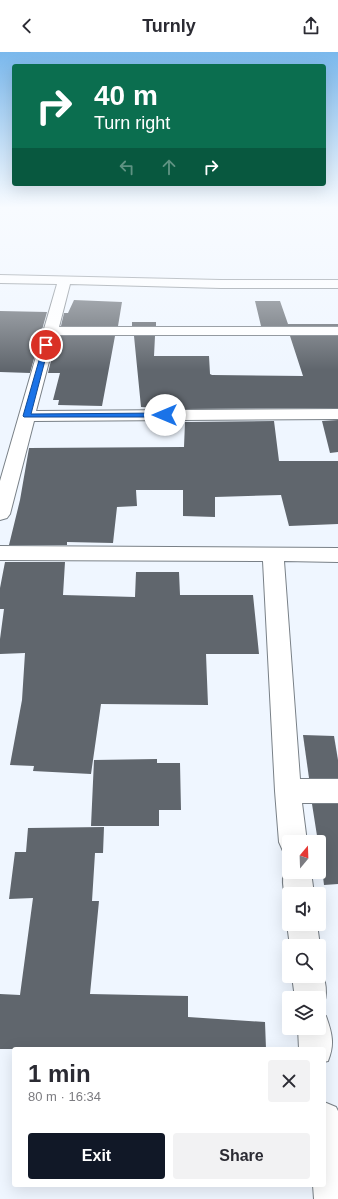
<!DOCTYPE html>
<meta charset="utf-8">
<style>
body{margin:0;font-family:Helvetica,sans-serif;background:#f2f2f3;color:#2b2b33;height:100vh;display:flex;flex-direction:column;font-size:15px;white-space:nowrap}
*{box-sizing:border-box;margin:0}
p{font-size:13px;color:#7c7c81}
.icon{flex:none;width:22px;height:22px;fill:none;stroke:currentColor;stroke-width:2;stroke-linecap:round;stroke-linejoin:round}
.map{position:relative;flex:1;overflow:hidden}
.panel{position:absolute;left:12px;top:995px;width:314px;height:140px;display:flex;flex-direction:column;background:#fff;border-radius:4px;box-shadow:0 4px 16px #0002}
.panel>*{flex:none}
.banner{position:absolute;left:12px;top:12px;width:314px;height:122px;border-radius:4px;box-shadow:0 4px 16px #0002;background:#0b6e4f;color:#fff;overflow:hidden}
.needle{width:26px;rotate:19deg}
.controls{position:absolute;left:282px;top:783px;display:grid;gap:8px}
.controls a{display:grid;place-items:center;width:44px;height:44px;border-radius:4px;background:#fff;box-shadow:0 4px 16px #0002;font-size:20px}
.pin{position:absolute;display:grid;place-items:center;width:34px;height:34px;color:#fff;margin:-17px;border:2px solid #fff;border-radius:50%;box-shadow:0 1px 4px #0007}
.me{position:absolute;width:44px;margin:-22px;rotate:270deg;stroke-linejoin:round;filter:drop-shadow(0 0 3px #0008)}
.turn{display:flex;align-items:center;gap:14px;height:84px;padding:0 16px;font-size:18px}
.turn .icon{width:52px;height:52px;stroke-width:2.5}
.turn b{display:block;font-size:28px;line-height:34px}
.lanes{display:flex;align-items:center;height:38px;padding:0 16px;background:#0003;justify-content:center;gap:20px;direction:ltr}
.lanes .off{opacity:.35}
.round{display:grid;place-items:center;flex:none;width:42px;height:42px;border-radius:4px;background:#f2f2f3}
.head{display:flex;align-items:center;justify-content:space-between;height:68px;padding:0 16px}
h1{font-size:24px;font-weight:800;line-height:30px}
.primary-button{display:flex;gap:8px;margin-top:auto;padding:8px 16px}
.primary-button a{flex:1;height:46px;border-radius:4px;background:#111827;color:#fff;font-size:16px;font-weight:800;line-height:46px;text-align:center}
.primary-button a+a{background:#f2f2f3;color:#2b2b33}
header{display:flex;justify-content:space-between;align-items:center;height:52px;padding:0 16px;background:#fff;font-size:18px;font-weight:800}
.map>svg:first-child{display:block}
</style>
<header><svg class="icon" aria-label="back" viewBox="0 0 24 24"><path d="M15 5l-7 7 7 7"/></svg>Turnly<svg class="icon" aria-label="share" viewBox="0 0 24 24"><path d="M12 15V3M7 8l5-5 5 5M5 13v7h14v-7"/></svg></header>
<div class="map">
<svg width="338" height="1147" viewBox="0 0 338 1147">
<rect width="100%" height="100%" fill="#eff6ff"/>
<g fill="#60666d">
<path d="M74,248L122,250L118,274H61L64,261H68Z"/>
<path d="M255,249H280L288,272H338V274H261Z"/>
<path d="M0,259L47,260L30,321L0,320Z"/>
<rect x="132" y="270" width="24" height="4"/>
<path d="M57,284H115L102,354L58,353L59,348H53L60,321H48Z"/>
<path d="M134,284H155L154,304H209L210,322L212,323L303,324L290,284H338V356L185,357L141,355Z"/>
<path d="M338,368V400L330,401L322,369Z"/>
<path d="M274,369L279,409H338V472L289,474L281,443L215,445V465L183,464V438H136L137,454L117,455L113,491L67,490V493H9L20,448L29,396L184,395L185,370Z"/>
<path d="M5,510H65L63,543L135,545L136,520H179L180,543H253L259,602H206L208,653L101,652L91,722L33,719L34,714L10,713L22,648L25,601L0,602V587L4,557H0V536Z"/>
<path d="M303,683L334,684L338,708V726H309Z"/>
<path d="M157,707V711H180L181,758H159V774H91L94,708Z"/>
<path d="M312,752H338V832L324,833L319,790H318Z"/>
<path d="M104,775L103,801H95L92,849H99L90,942L188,944V965L265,970L266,997H0V942L20,943L33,846L9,847L15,800H26L28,776Z"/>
</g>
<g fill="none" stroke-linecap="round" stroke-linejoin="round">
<defs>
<g id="minor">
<path d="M0,223L221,228H338V236H221L70,232L59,275H338V283H56L36,359L338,357V367L34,369L10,462L7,466L0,468V429L57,232L0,231Z"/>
<path d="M0,494L338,496V510L284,509L300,727H338V751H302L307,790H289V801L283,799L279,790L275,739L263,509L0,508Z"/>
<path d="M287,810H289V820H311L314,842H289V852C282,839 281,824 287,810Z"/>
<path d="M289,867V872H317L320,894L319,897V894H290L287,872Z"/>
<path d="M319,913C326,929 329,941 322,957L319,959V946H295L292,924H319Z"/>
<path d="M319,962L326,964C332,981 335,992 328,1009L324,1010V997H299L298,976H319Z"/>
<path d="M324,1050L336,1055L338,1059V1147H314L313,1133H324Z"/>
</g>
</defs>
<use href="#minor" stroke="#798087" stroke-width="2"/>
<use href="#minor" fill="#fff" fill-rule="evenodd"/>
</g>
<linearGradient id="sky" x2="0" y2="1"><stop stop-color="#7ab8ec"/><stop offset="0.49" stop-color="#f8fbff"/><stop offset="1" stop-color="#f8fbff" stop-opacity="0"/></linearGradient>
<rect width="338" height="318" fill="url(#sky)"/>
<path fill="#1a73e8" stroke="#114b97" d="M44,291L49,293L31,362L165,361L168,363L165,365H24L23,364Z"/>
</svg>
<div class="controls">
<a><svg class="needle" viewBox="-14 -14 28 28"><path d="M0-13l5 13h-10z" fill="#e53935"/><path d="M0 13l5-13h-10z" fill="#7c7c81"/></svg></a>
<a><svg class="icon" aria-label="sound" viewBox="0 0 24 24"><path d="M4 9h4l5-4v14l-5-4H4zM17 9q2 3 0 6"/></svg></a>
<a><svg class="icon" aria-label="search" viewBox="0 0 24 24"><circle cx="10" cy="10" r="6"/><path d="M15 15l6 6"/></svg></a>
<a><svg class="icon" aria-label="layers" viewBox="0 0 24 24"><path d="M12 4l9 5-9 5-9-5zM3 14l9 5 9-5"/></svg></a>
</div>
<div class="pin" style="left:46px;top:293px;background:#d93025"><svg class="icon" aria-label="arrive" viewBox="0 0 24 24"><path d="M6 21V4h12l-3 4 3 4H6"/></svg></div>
<svg class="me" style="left:165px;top:363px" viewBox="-20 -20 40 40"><circle r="19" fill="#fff"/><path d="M0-13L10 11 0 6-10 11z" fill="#1a73e8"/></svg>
<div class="banner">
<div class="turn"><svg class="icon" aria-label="right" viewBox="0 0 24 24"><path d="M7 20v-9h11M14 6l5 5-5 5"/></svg><div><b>40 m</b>Turn right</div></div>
<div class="lanes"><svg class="icon off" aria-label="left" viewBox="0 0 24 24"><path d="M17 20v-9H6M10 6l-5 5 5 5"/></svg><svg class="icon off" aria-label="ahead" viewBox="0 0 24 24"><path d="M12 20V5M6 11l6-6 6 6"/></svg><svg class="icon" aria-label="right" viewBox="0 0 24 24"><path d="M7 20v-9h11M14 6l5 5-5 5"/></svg></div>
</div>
<section class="panel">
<div class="head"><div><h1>1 min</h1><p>80 m · 16:34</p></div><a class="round"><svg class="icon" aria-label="close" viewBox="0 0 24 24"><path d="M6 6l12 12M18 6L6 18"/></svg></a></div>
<div class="primary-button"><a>Exit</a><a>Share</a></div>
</section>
</div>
